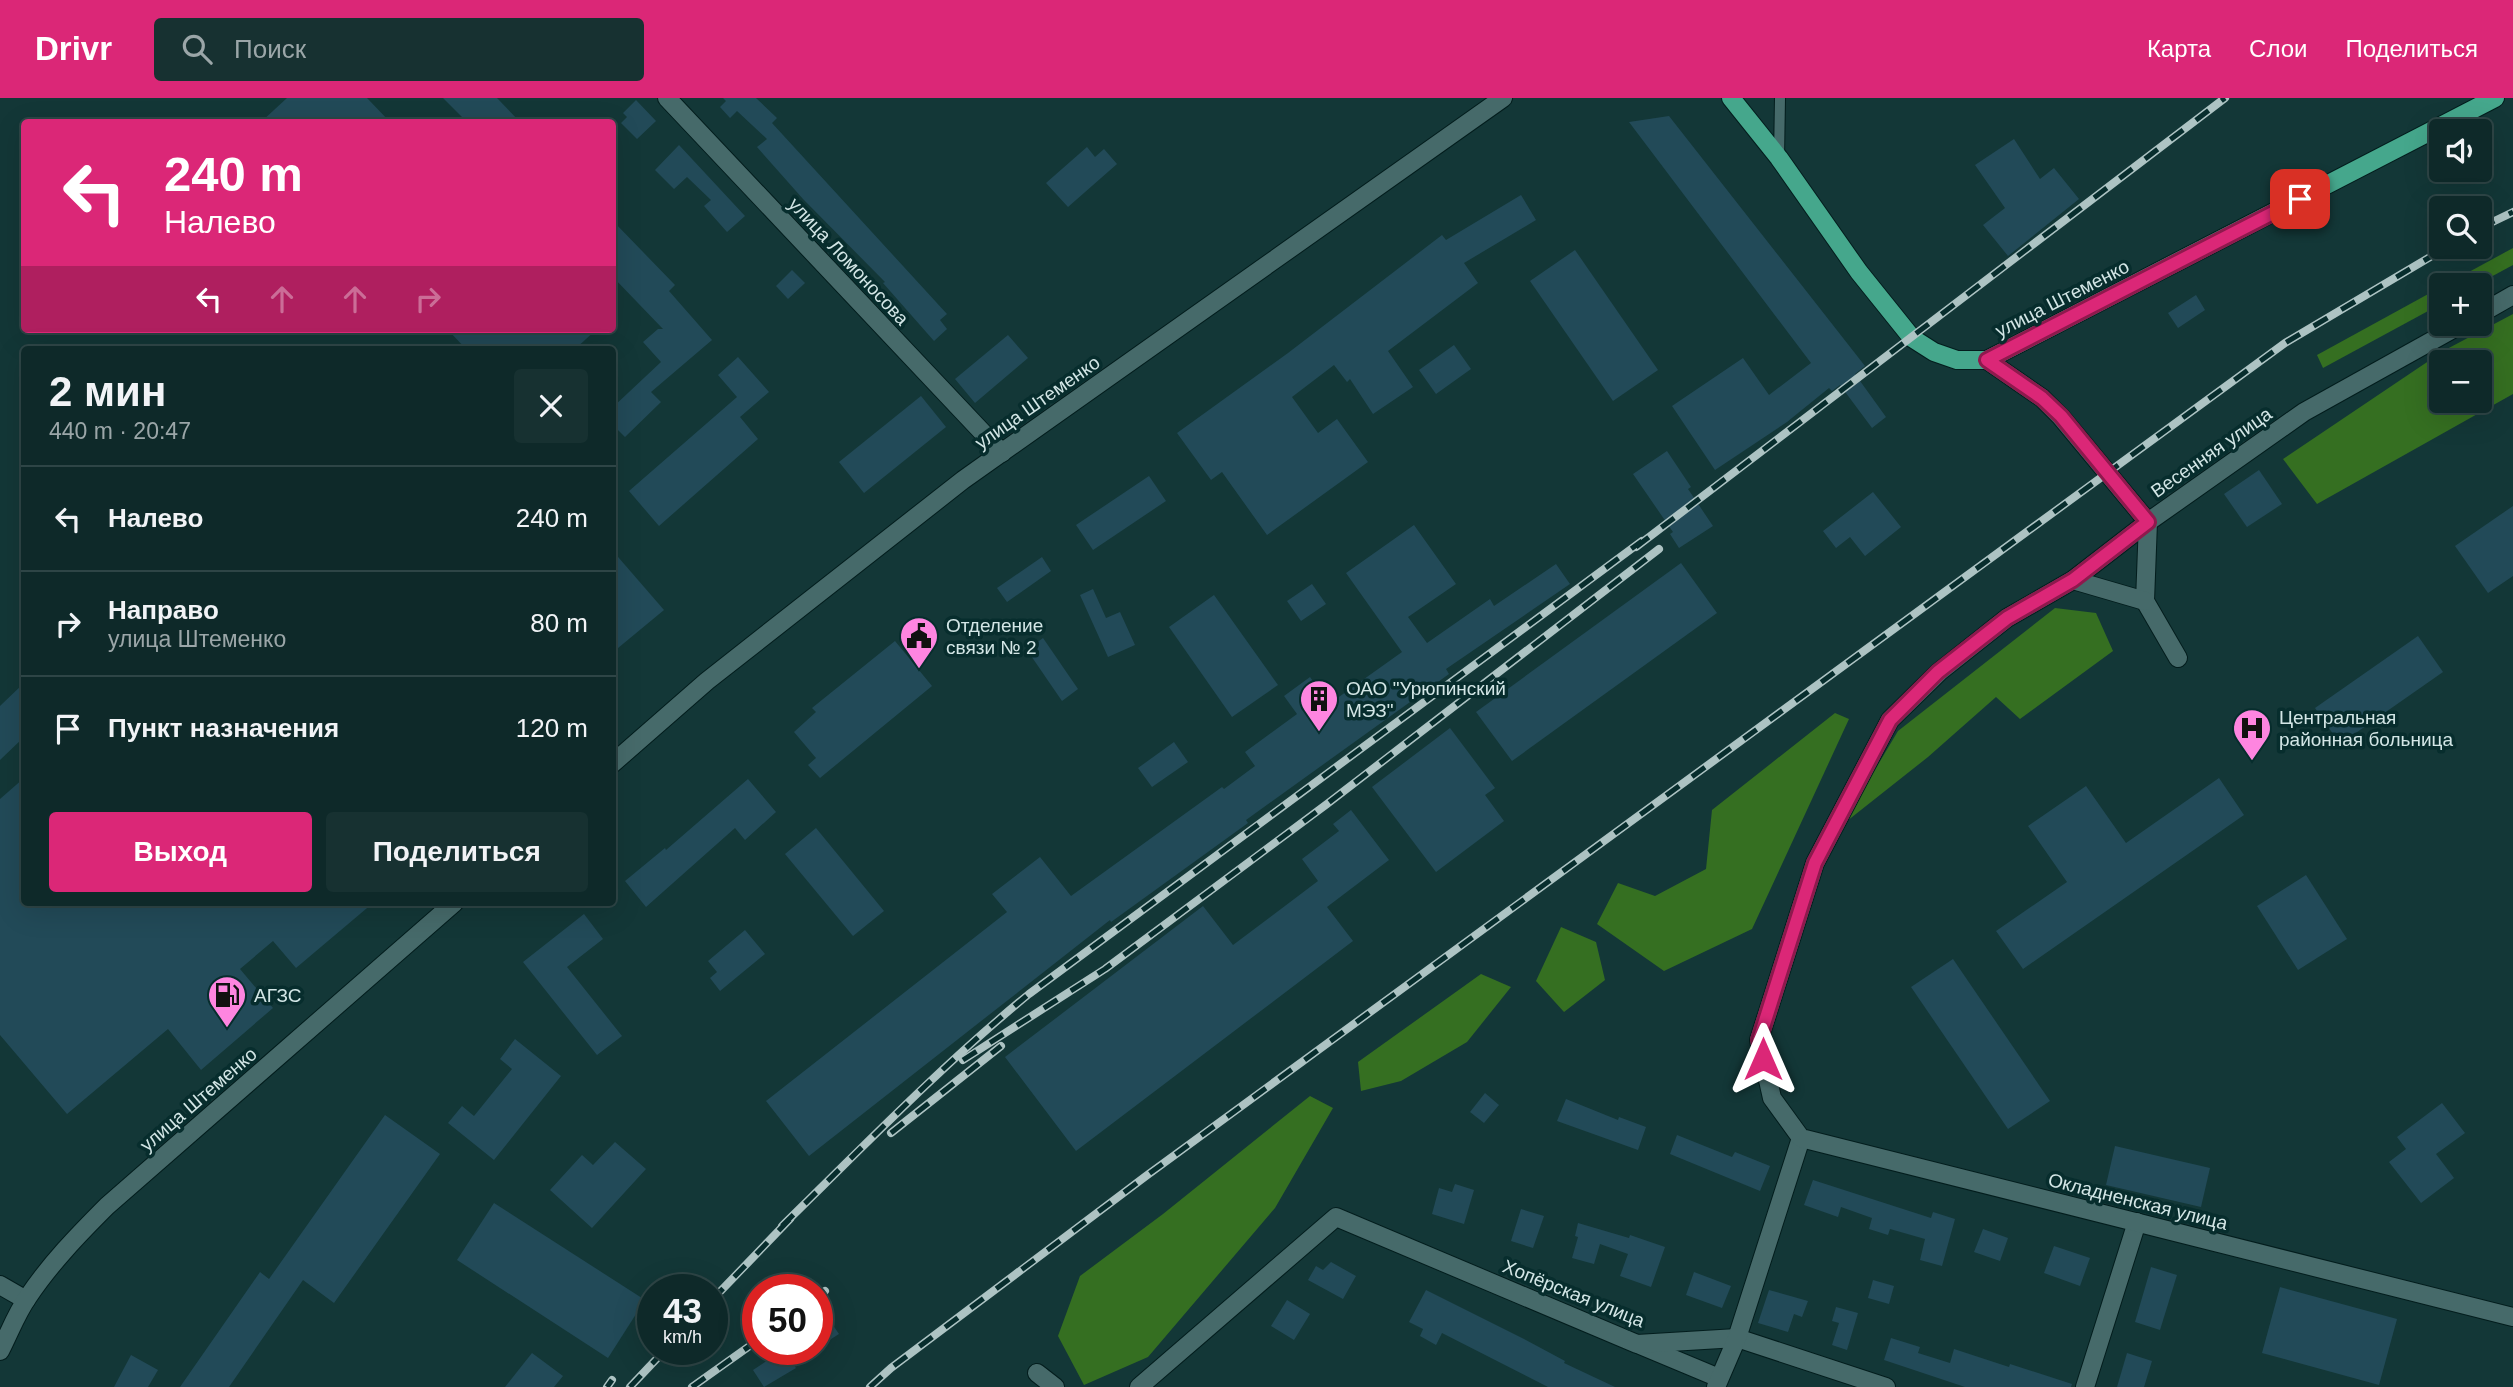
<!DOCTYPE html>
<html lang="ru">
<meta charset="utf-8">
<style>
body{margin:0;font-family:Arial,sans-serif;background:#173131;color:#f1f3f6;height:100vh;display:flex;flex-direction:column;font-size:26px;white-space:nowrap}
*{box-sizing:border-box;margin:0}
p{font-size:23px;color:#9ba6a8}
.icon{flex:none;width:38px;height:38px;fill:none;stroke:currentColor;stroke-width:2;stroke-linecap:round;stroke-linejoin:round}
.map{position:relative;flex:1;overflow:hidden}
.side{position:absolute;left:21px;top:248px;width:595px;height:560px;display:flex;flex-direction:column;background:#0e2929;border-radius:7px;box-shadow:0 7px 28px #0002,0 0 0 2px #2e4546}
.side>*{flex:none}
.banner{position:absolute;left:21px;top:21px;width:595px;height:214px;border-radius:7px;box-shadow:0 7px 28px #0002,0 0 0 2px #2e4546;background:#db2777;color:#fff;overflow:hidden}
.fabs{position:absolute;left:2429px;top:21px;display:grid;gap:14px}
.fabs a{display:grid;place-items:center;width:63px;height:63px;border-radius:7px;background:#0e2929;box-shadow:0 7px 28px #0002,0 0 0 2px #2e4546;font-size:35px}
.speed{position:absolute;left:637px;top:1176px;display:flex;gap:14px;font-size:35px;font-weight:700;text-align:center}
.speed>*{display:grid;place-content:center;width:91px;height:91px;border-radius:50%;background:#0e2929;box-shadow:0 7px 28px #0002,0 0 0 2px #2e4546;line-height:1}
.speed small{font-size:18px;font-weight:400}
.speed .limit{border:10px solid #d22;background:#fff;color:#111}
.pin{position:absolute;display:grid;place-items:center;width:60px;height:60px;color:#fff;margin:-30px;border-radius:14px;box-shadow:0 4px 10px #0006}
.me{position:absolute;width:77px;margin:-38px;rotate:0deg;stroke-linejoin:round;filter:drop-shadow(0 0 5px #0008)}
.turn{display:flex;align-items:center;gap:24px;height:147px;padding:0 28px;font-size:32px}
.turn .icon{width:91px;height:91px;stroke-width:2.5}
.turn b{display:block;font-size:49px;line-height:60px}
.lanes{display:flex;align-items:center;height:66px;padding:0 28px;background:#0003;justify-content:center;gap:35px;direction:ltr}
.lanes .off{opacity:.35}
.round{display:grid;place-items:center;flex:none;width:74px;height:74px;border-radius:7px;background:#173131}
.headline{display:flex;align-items:center;justify-content:space-between;height:119px;padding:0 28px}
h1{font-size:42px;font-weight:700;line-height:52px}
.action{display:flex;gap:14px;margin-top:auto;padding:14px 28px}
.action a{flex:1;height:80px;border-radius:7px;background:#db2777;color:#fff;font-size:28px;font-weight:700;line-height:80px;text-align:center}
.action a+a{background:#173131;color:#f1f3f6}
ul{padding:0;list-style:none}
li{display:flex;align-items:center;gap:21px;height:105px;padding:0 28px;border-top:2px solid #2e4546}
li div{flex:1}
li b{display:block;font-size:26px}
li em{font-style:normal}
header{display:flex;align-items:center;gap:42px;box-sizing:border-box;height:98px;padding:0 35px;background:#db2777;color:#fff}
header strong{font-size:33px}
nav{display:flex;gap:38px;margin-inline-start:auto;font-size:24px}
.search{width:490px;height:63px;background:#173131;display:flex;align-items:center;gap:18px;box-sizing:border-box;padding:0 24px;border-radius:7px;color:#9ba6a8;font-size:26px}
.map>svg:first-child{display:block}
</style>
<header>
<strong>Drivr</strong>
<div class="search"><svg class="icon" aria-label="search" viewBox="0 0 24 24"><circle cx="10" cy="10" r="6"/><path d="M15 15l6 6"/></svg>Поиск</div>
<nav><a>Карта</a><a>Слои</a><a>Поделиться</a></nav>
</header>
<div class="map">
<svg width="2513" height="1289" viewBox="0 0 2513 1289">
<rect width="100%" height="100%" fill="#133737"/>
<g fill="#356f21" fill-rule="evenodd">
<path d="M2513,150V167L2476,187H2445Z"/>
<path d="M2441,189V206L2323,270L2317,257Z"/>
<path d="M2513,216V296L2317,406L2283,361L2445,252ZM2480,264V303H2441V264Z"/>
<path d="M2055,510L2096,515L2113,553L2020,621L1996,599L1928,659L1842,727L1898,633Z"/>
<path d="M1835,615L1849,621L1752,831L1664,873L1597,826L1618,785L1655,798L1706,771L1712,712Z"/>
<path d="M1561,829L1596,844L1605,882L1564,914L1536,883Z"/>
<path d="M1481,876L1511,889L1467,944L1401,983L1361,993L1358,964Z"/>
<path d="M1310,998L1333,1010L1275,1110L1148,1259L1084,1287L1058,1238L1080,1178L1163,1116Z"/>
</g>
<g fill="#224a58">
<path d="M287,0H367L390,24H261Z"/>
<path d="M443,0H497L520,24H467Z"/>
<path d="M723,0H756L777,20L772,25L947,216L940,222L947,231L934,243L883,185L885,184L803,101L757,49L767,41L737,13L730,20L720,9L726,3Z"/>
<path d="M636,2L656,23L637,41L621,25L627,19L623,15Z"/>
<path d="M1669,18L1865,268L1855,276L1886,319L1872,330L1840,287L1832,293L1829,290L1787,324L1715,372L1672,308L1743,260L1769,297L1811,265L1629,24Z"/>
<path d="M2014,41L2040,81L2054,70L2079,101L2008,158L1983,127L2005,110L1975,67Z"/>
<path d="M679,47L745,118L727,134L704,108L711,102L687,79L674,91L655,72Z"/>
<path d="M1087,49L1095,59L1104,51L1117,66L1068,109L1046,85Z"/>
<path d="M1521,97L1536,122L1464,165L1478,185L1388,253L1413,289L1373,316L1350,281L1347,284L1334,267L1292,299L1318,335L1337,321L1368,364L1267,437L1222,374L1211,382L1177,335L1288,255L1442,137L1446,142Z"/>
<path d="M612,122L675,187L669,193L712,242L651,294L661,304L625,339L612,326V310L661,264L643,244L658,231H663L612,178Z"/>
<path d="M1575,152L1658,272L1613,303L1530,183Z"/>
<path d="M792,172L805,185L788,201L776,188Z"/>
<path d="M2196,197L2205,212L2178,230L2168,215Z"/>
<path d="M447,231H597L574,252H467Z"/>
<path d="M1008,237L1028,260L975,305L955,281Z"/>
<path d="M1454,247L1471,271L1436,296L1419,272Z"/>
<path d="M738,259L769,294L740,319L758,341L659,428L629,393L737,299L718,277Z"/>
<path d="M921,298L946,329L864,395L839,364Z"/>
<path d="M1667,353L1691,389L1688,391L1713,428L1679,450L1670,436L1673,434L1633,376Z"/>
<path d="M2259,372L2282,406L2247,429L2224,396Z"/>
<path d="M1149,378L1166,403L1093,452L1076,427Z"/>
<path d="M1873,394L1901,429L1865,458L1850,439L1836,450L1823,433Z"/>
<path d="M2513,408V478L2488,495L2455,448Z"/>
<path d="M1414,427L1456,486L1408,519L1427,545L1490,501L1494,508L1556,466L1570,486L1446,571L1449,576L1246,722L1248,725L1111,824L1110,822L809,1058L766,1003L1007,814L992,796L1040,759L1071,798L1222,689L1224,691L1255,668L1245,654L1297,616L1284,598L1310,579L1329,606L1402,554L1346,475Z"/>
<path d="M612,452L664,512L612,555Z"/>
<path d="M1042,459L1051,473L1007,504L997,490Z"/>
<path d="M1681,465L1717,515L1512,663L1476,614Z"/>
<path d="M1312,486L1326,506L1301,523L1287,503Z"/>
<path d="M1093,491L1106,520L1120,514L1135,547L1108,559L1080,497Z"/>
<path d="M1214,497L1278,587L1232,619L1169,529Z"/>
<path d="M2418,538L2443,574L2340,646L2315,610Z"/>
<path d="M1043,540L1078,591L1062,603L1027,552Z"/>
<path d="M895,543L932,588L820,680L808,667L816,660L794,634L816,614L812,610Z"/>
<path d="M24,585V639L0,662V608Z"/>
<path d="M1450,630L1495,690L1485,697L1504,723L1436,774L1372,689Z"/>
<path d="M1174,644L1188,664L1152,689L1138,670Z"/>
<path d="M24,680V805H373L296,870L273,843L240,871L273,910L201,972L168,931L67,1016L0,937V701Z"/>
<path d="M2219,680L2244,717L2023,871L1996,833L2067,784L2028,728L2086,688L2126,745Z"/>
<path d="M748,681L776,714L745,742L735,730L646,809L625,783L665,750L666,752Z"/>
<path d="M1351,712L1389,762L1327,809L1353,843L1076,1053L1005,959L1203,808L1233,847L1318,783L1302,761L1339,733L1333,726Z"/>
<path d="M816,730L884,813L853,838L785,756Z"/>
<path d="M2306,777L2347,841L2298,872L2257,808Z"/>
<path d="M584,816L603,841L567,869L622,938L597,957L523,864Z"/>
<path d="M745,832L765,856L720,893L710,880L717,874L708,863Z"/>
<path d="M1953,861L2050,1003L2008,1031L1911,889Z"/>
<path d="M515,941L561,978L494,1062L448,1025L462,1008L474,1018L512,971L500,961Z"/>
<path d="M1485,995L1499,1007L1484,1025L1470,1014Z"/>
<path d="M1566,1001L1618,1022L1619,1019L1646,1029L1638,1052L1557,1023Z"/>
<path d="M2442,1005L2465,1035L2436,1056L2454,1080L2421,1105L2389,1064L2406,1051L2397,1039Z"/>
<path d="M385,1017L440,1056L334,1205L303,1182L229,1289H180L260,1174L269,1181Z"/>
<path d="M1677,1037L1732,1059L1735,1054L1770,1068L1760,1093L1670,1056Z"/>
<path d="M615,1044L646,1071L592,1130L550,1092L582,1057L593,1067Z"/>
<path d="M2115,1048L2210,1070L2201,1109L2106,1087Z"/>
<path d="M1813,1082L1931,1120L1933,1114L1955,1121L1942,1168L1920,1162L1925,1141L1890,1131L1888,1137L1869,1131L1872,1120L1841,1109L1838,1119L1804,1107Z"/>
<path d="M1455,1086L1474,1092L1464,1126L1432,1116L1439,1090L1452,1094Z"/>
<path d="M494,1105L645,1202L608,1260L457,1162Z"/>
<path d="M1521,1111L1544,1118L1533,1150L1511,1143Z"/>
<path d="M1578,1125L1629,1140L1630,1137L1665,1149L1651,1189L1620,1178L1628,1156L1600,1146L1594,1166L1572,1160L1578,1139L1575,1138Z"/>
<path d="M1983,1131L2008,1140L2000,1163L1974,1154Z"/>
<path d="M2054,1148L2090,1160L2080,1188L2044,1175Z"/>
<path d="M1331,1164L1356,1178L1343,1201L1308,1182L1316,1168L1323,1172Z"/>
<path d="M2151,1169L2177,1177L2160,1232L2135,1224Z"/>
<path d="M1694,1174L1731,1188L1722,1210L1686,1197Z"/>
<path d="M1873,1182L1894,1188L1889,1206L1868,1200Z"/>
<path d="M2280,1189L2397,1221L2379,1287L2262,1255Z"/>
<path d="M1426,1192L1524,1241L1565,1263L1564,1265L1615,1289H1548L1442,1235L1436,1247L1420,1238L1423,1231L1409,1224Z"/>
<path d="M1769,1192L1808,1203L1802,1219L1794,1216L1788,1234L1758,1225Z"/>
<path d="M1287,1202L1310,1216L1294,1242L1271,1228Z"/>
<path d="M1836,1209L1858,1215L1847,1252L1832,1247L1839,1225L1832,1223Z"/>
<path d="M828,1220L839,1236L817,1250V1227Z"/>
<path d="M1891,1240L1920,1249L1918,1255L1950,1265L1954,1251L2009,1269L2010,1266L2072,1286L2071,1289H1965L1884,1262Z"/>
<path d="M785,1251H815L792,1265L796,1270L764,1289L753,1272Z"/>
<path d="M532,1255L563,1278L554,1289H505Z"/>
<path d="M2127,1255L2152,1263L2144,1289H2117Z"/>
<path d="M131,1257L158,1272L148,1289H114Z"/>
</g>
<g fill="none" stroke-linecap="round" stroke-linejoin="round">
<defs>
<path id="lane" d="M1779,60L1780,0"/>
<g id="street">
<path d="M667,0L1002,355"/>
<path d="M2148,424L2145,503L2178,560"/>
<path d="M2073,482L2145,503"/>
<path d="M0,1187L26,1202"/>
<path d="M1640,1247L1719,1280"/>
<path d="M1037,1275L1055,1289"/>
<path d="M1139,1289L1336,1119L1637,1246L1737,1240L1886,1289"/>
<path d="M1716,1289L1737,1240L1801,1040"/>
<path d="M2085,1289L2137,1124"/>
</g>
<g id="secondary">
<path d="M2480,216L2513,197"/>
<path d="M2462,226L2304,314L2148,424L2073,482L2007,520L1939,574L1890,622L1815,765L1759,942L1772,1000L1801,1040L2513,1219"/>
<path d="M1987,262L2042,300L2061,319L2148,424"/>
<path d="M612,666L707,583L963,382L1503,0"/>
<path d="M0,1253C9,1236 16,1216 28,1199C50,1166 78,1137 107,1108L454,805"/>
</g>
<path id="primary" d="M1731,0L1779,60L1859,174L1912,240L1934,254L1957,262H1987L2495,0"/>
</defs>
<use href="#lane" stroke="#031d1d" stroke-width="12"/>
<use href="#street" stroke="#031d1d" stroke-width="20"/>
<use href="#secondary" stroke="#031d1d" stroke-width="20"/>
<use href="#primary" stroke="#031d1d" stroke-width="20"/>
<use href="#lane" stroke="#466a6a" stroke-width="10"/>
<use href="#street" stroke="#466a6a" stroke-width="18"/>
<use href="#secondary" stroke="#466a6a" stroke-width="18"/>
<use href="#primary" stroke="#45a78c" stroke-width="18"/>
<defs>
<g id="rail">
<path d="M2480,130L2513,114"/>
<path d="M1636,449L2225,0"/>
<path d="M963,962L1105,871L1327,706L1659,451"/>
<path d="M891,1035L1001,948"/>
<path d="M782,1128C863,1049 942,967 1029,896L1642,443"/>
<path d="M817,1199L825,1193"/>
<path d="M712,1202L790,1121"/>
<path d="M607,1289L612,1282"/>
<path d="M630,1289L666,1251"/>
<path d="M692,1289L758,1242"/>
<path d="M870,1289L891,1270L1146,1078L2285,245L2447,149"/>
</g>
</defs>
<use href="#rail" stroke="#adc3c3" stroke-width="8"/>
<use href="#rail" stroke="#072d2d" stroke-width="5" stroke-dasharray="16" stroke-linecap="butt"/>
</g>
<g fill="none" stroke-linecap="round" stroke-linejoin="round">
<defs>
<path id="route" d="M1763,961L1759,942L1815,765L1890,622L1938,574L2007,520L2073,482L2148,424L2061,318L2042,300L1987,262L2300,101"/>
</defs>
<use href="#route" stroke="#8e194d" stroke-width="18"/>
<use href="#route" stroke="#db2777" stroke-width="12"/>
</g>
<defs>
<symbol id="civic-pin" viewBox="-11 -11 22 30"><path d="M0 17L-7.5 6A9.5 9.5 0 1 1 7.5 6Z" fill="#fe85e0" stroke="#072d2d"/><path d="M-.6-6.5H3V-4.5H.6V-3L4-1V1h2V6H-6V1h2V-1L-.6-3ZM-1.2 2.5V6h2.4V2.5Z" fill="#111"/></symbol>
<symbol id="building-pin" viewBox="-11 -11 22 30"><path d="M0 17L-7.5 6A9.5 9.5 0 1 1 7.5 6Z" fill="#fe85e0" stroke="#072d2d"/><path d="M-4-6H4V6H1V3H-1V6H-4ZM-2.5-4.3h1.7v1.8h-1.7ZM.8-4.3h1.7v1.8H.8ZM-2.5-1h1.7V.8h-1.7ZM.8-1h1.7V.8H.8Z" fill="#111"/></symbol>
<symbol id="hospital-pin" viewBox="-11 -11 22 30"><path d="M0 17L-7.5 6A9.5 9.5 0 1 1 7.5 6Z" fill="#fe85e0" stroke="#072d2d"/><path d="M-5-5h3v3.5h4V-5h3V5h-3V1.5h-4V5h-3Z" fill="#111"/></symbol>
<symbol id="fuel-pin" viewBox="-11 -11 22 30"><path d="M0 17L-7.5 6A9.5 9.5 0 1 1 7.5 6Z" fill="#fe85e0" stroke="#072d2d"/><path d="M-5.5-6h7V0h2V4h1.3V-2.5L3-4.5l.8-.8L6-3V5H2.5V1h-1V6h-7ZM-4.2-4.7v3.2H.2V-4.7Z" fill="#111"/></symbol>
</defs>
<g fill-rule="evenodd">
<use href="#civic-pin" x="897" y="516" width="44" height="60"/>
<use href="#building-pin" x="1297" y="579" width="44" height="60"/>
<use href="#hospital-pin" x="2230" y="608" width="44" height="60"/>
<use href="#fuel-pin" x="205" y="875" width="44" height="60"/>
</g>
<g text-anchor="middle" stroke-width="7" stroke-linejoin="round" paint-order="stroke">
<g font-size="19" fill="#d3e6e6" stroke="#072d2d">
<text transform="translate(849 163) rotate(47)" y="7">улица Ломоносова</text>
<text transform="translate(2062 200) rotate(-27)" y="7">улица Штеменко</text>
<text transform="translate(1037 304) rotate(-35)" y="7">улица Штеменко</text>
<text transform="translate(2211 354) rotate(-35)" y="7">Весенняя улица</text>
<text transform="translate(198 1001) rotate(-41)" y="7">улица Штеменко</text>
<text transform="translate(2138 1103) rotate(14)" y="7">Окладненская улица</text>
<text transform="translate(1574 1195) rotate(22)" y="7">Хопёрская улица</text>
</g>
<g font-size="19" fill="#d3e6e6" stroke="#072d2d" text-anchor="start">
<text x="946" y="534">Отделение<tspan x="946" dy="22">связи № 2</tspan></text>
<text x="1346" y="597">ОАО "Урюпинский<tspan x="1346" dy="22">МЭЗ"</tspan></text>
<text x="2279" y="626">Центральная<tspan x="2279" dy="22">районная больница</tspan></text>
<text x="254" y="904">АГЗС</text>
</g>
</g>
</svg>
<div class="fabs">
<a><svg class="icon" aria-label="sound" viewBox="0 0 24 24"><path d="M4 9h4l5-4v14l-5-4H4zM17 9q2 3 0 6"/></svg></a>
<a><svg class="icon" aria-label="search" viewBox="0 0 24 24"><circle cx="10" cy="10" r="6"/><path d="M15 15l6 6"/></svg></a>
<a>+</a>
<a>−</a>
</div>
<div class="speed"><div>43<small>km/h</small></div><div class="limit">50</div></div>
<div class="pin" style="left:2300px;top:101px;background:#d93025"><svg class="icon" aria-label="arrive" viewBox="0 0 24 24"><path d="M6 21V4h12l-3 4 3 4H6"/></svg></div>
<svg class="me" style="left:1763px;top:961px" viewBox="-20 -20 40 40"><path d="M0-17L14 15 0 8-14 15z" fill="#db2777" stroke="#fff" stroke-width="4"/></svg>
<div class="banner">
<div class="turn"><svg class="icon" aria-label="left" viewBox="0 0 24 24"><path d="M17 20v-9H6M10 6l-5 5 5 5"/></svg><div><b>240 m</b>Налево</div></div>
<div class="lanes"><svg class="icon" aria-label="left" viewBox="0 0 24 24"><path d="M17 20v-9H6M10 6l-5 5 5 5"/></svg><svg class="icon off" aria-label="ahead" viewBox="0 0 24 24"><path d="M12 20V5M6 11l6-6 6 6"/></svg><svg class="icon off" aria-label="ahead" viewBox="0 0 24 24"><path d="M12 20V5M6 11l6-6 6 6"/></svg><svg class="icon off" aria-label="right" viewBox="0 0 24 24"><path d="M7 20v-9h11M14 6l5 5-5 5"/></svg></div>
</div>
<section class="side">
<div class="headline"><div><h1>2 мин</h1><p>440 m · 20:47</p></div><a class="round"><svg class="icon" aria-label="close" viewBox="0 0 24 24"><path d="M6 6l12 12M18 6L6 18"/></svg></a></div>
<ul>
<li><svg class="icon" aria-label="left" viewBox="0 0 24 24"><path d="M17 20v-9H6M10 6l-5 5 5 5"/></svg><div><b>Налево</b></div><em>240 m</em></li>
<li><svg class="icon" aria-label="right" viewBox="0 0 24 24"><path d="M7 20v-9h11M14 6l5 5-5 5"/></svg><div><b>Направо</b><p>улица Штеменко</p></div><em>80 m</em></li>
<li><svg class="icon" aria-label="arrive" viewBox="0 0 24 24"><path d="M6 21V4h12l-3 4 3 4H6"/></svg><div><b>Пункт назначения</b></div><em>120 m</em></li>
</ul>
<div class="action"><a>Выход</a><a>Поделиться</a></div>
</section>
</div>
